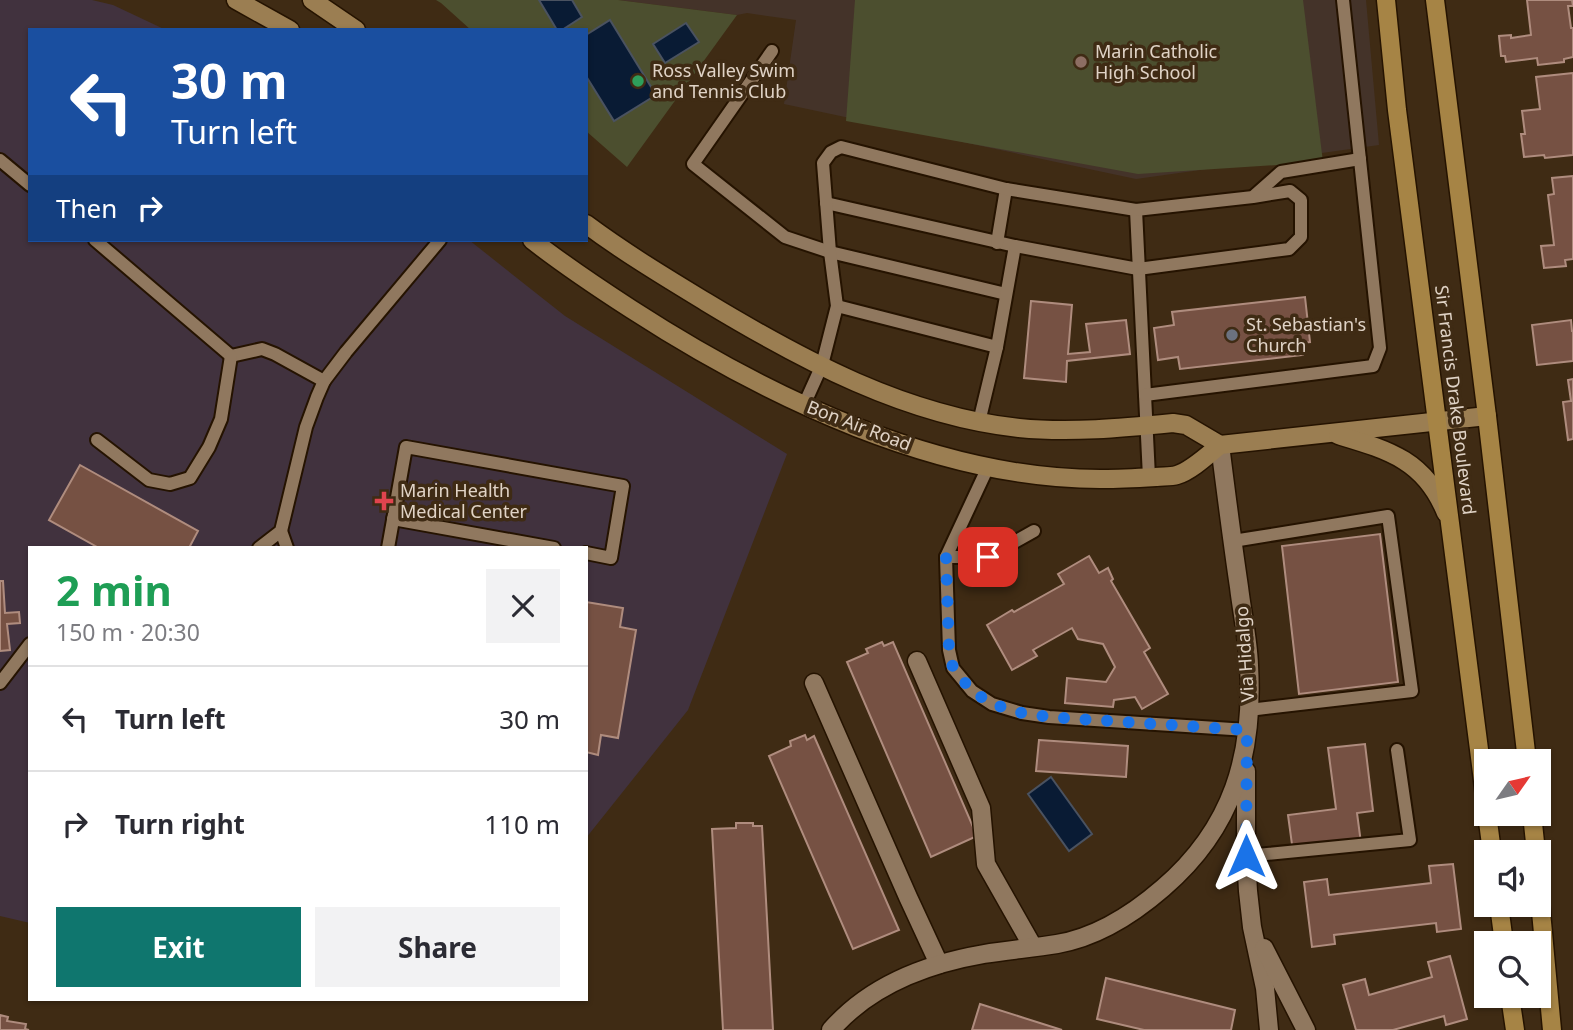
<!DOCTYPE html>
<meta charset="utf-8">
<style>
body{margin:0;font-family:"Noto Sans",sans-serif;background:#f2f2f3;color:#2b2b33;height:100vh;display:flex;flex-direction:column;font-size:26px;white-space:nowrap}
*{box-sizing:border-box;margin:0}
p{font-size:23px;color:#7c7c81}
.icon{flex:none;width:38px;height:38px;fill:none;stroke:currentColor;stroke-width:2;stroke-linecap:round;stroke-linejoin:round}
.map{position:relative;flex:1;overflow:hidden}
.details{position:absolute;left:28px;top:546px;width:560px;height:455px;display:flex;flex-direction:column;background:#fff;border-radius:0px;box-shadow:0 2px 5px #0004}
.details>*{flex:none}
.hud{position:absolute;left:28px;top:28px;width:560px;height:214px;border-radius:0px;box-shadow:0 2px 5px #0004;background:#1a4fa0;color:#fff;overflow:hidden}
.needle{width:46px;rotate:56deg}
.fabs{position:absolute;left:1474px;top:749px;display:grid;gap:14px}
.fabs a{display:grid;place-items:center;width:77px;height:77px;border-radius:0px;background:#fff;box-shadow:0 2px 5px #0004;font-size:35px}
.pin{position:absolute;display:grid;place-items:center;width:60px;height:60px;color:#fff;margin:-30px;border-radius:14px;box-shadow:0 4px 10px #0006}
.me{position:absolute;width:77px;margin:-38px;rotate:0deg;stroke-linejoin:round;filter:drop-shadow(0 0 5px #0008)}
.turn{display:flex;align-items:center;gap:24px;height:147px;padding:0 28px;font-size:32px}
.turn .icon{width:91px;height:91px;stroke-width:2.5}
.turn b{display:block;font-size:49px;line-height:60px}
.then{display:flex;align-items:center;height:66px;padding:0 28px;background:#0003;gap:14px;font-size:26px}
.round{display:grid;place-items:center;flex:none;width:74px;height:74px;border-radius:0px;background:#f2f2f3}
.summary{display:flex;align-items:center;justify-content:space-between;height:119px;padding:0 28px}
h1{font-size:42px;font-weight:700;line-height:52px;color:#1e9e55}
.button{display:flex;gap:14px;margin-top:auto;padding:14px 28px}
.button a{flex:1;height:80px;border-radius:0px;background:#0f766e;color:#fff;font-size:28px;font-weight:700;line-height:80px;text-align:center}
.button a+a{background:#f2f2f3;color:#2b2b33}
ul{padding:0;list-style:none}
li{display:flex;align-items:center;gap:21px;height:105px;padding:0 28px;border-top:2px solid #e1e1e2}
li div{flex:1}
li b{display:block;font-size:26px}
li em{font-style:normal}
.map>svg:first-child{display:block}
</style>
<div class="map">
<svg width="1573" height="1030" viewBox="0 0 1573 1030">
<rect width="100%" height="100%" fill="#3f2b14"/>
<path fill="#443329" d="M618,0H1366L1379,145L1136,179L784,104L796,20L747,13L737,15Z"/>
<path fill="#41323e" d="M0,0H92L113,5L166,30H30V240H469L565,316L787,454L688,710L586,838V548H30V923L0,916Z"/>
<g fill="#4c4f2f">
<path d="M436,0H618L737,15L627,167L586,131V30H471L441,3Z"/>
<path d="M855,0H1303L1323,162L1138,174L846,121Z"/>
</g>
<g fill="#091b34" stroke="#4a5260" stroke-width="2">
<path d="M539,0H572L582,17L562,30H557Z"/>
<path d="M610,20L656,95L614,121L586,76V35Z"/>
<path d="M686,23L699,42L665,63L653,44Z"/>
<path d="M1051,777L1092,834L1069,851L1028,794Z"/>
</g>
<g fill="#765143" stroke="#af8c7e" stroke-width="2">
<path d="M1527,0H1572L1573,6H1568L1571,28H1573V57L1564,59V62L1538,65L1537,58L1506,62L1505,56H1501L1499,36L1511,35V38L1531,35Z"/>
<path d="M1573,73V155L1545,158L1544,155L1524,157L1521,134H1525L1522,111L1540,109L1536,77Z"/>
<path d="M1573,176V259L1565,260L1566,266L1544,268L1541,246L1554,245L1548,195L1554,194L1552,178Z"/>
<path d="M1305,297L1310,342L1301,343L1303,355L1180,369L1178,357L1158,360L1154,328L1174,325L1172,312Z"/>
<path d="M1031,301L1072,305L1068,354L1090,352L1086,324L1126,320L1130,354L1067,361L1066,382L1024,378Z"/>
<path d="M1571,320L1572,331H1573V361L1537,365L1532,325Z"/>
<path d="M1573,379V439L1568,440L1563,402L1571,401L1568,380Z"/>
<path d="M80,465L198,531L189,548H99L49,520Z"/>
<path d="M1380,534L1398,682L1299,694L1282,546Z"/>
<path d="M1089,556L1099,573L1108,568L1113,579L1111,581L1150,648L1144,652L1168,694L1142,709L1135,697L1114,700L1113,707L1065,703L1067,678L1106,682L1115,667L1103,644L1078,639L1072,628L1033,650L1037,656L1012,670L987,625L1012,610L1014,612L1064,584L1058,574Z"/>
<path d="M0,581H3L5,613L19,612L20,623L7,624L10,650L0,651Z"/>
<path d="M586,602L623,608L620,627L636,630L618,738L601,735L598,755L586,752Z"/>
<path d="M882,642L884,646L893,642L977,836L931,857L847,662L868,653L866,649Z"/>
<path d="M805,735L807,740L814,736L899,930L853,949L769,756L791,746L790,741Z"/>
<path d="M1039,740L1128,746L1126,777L1036,771Z"/>
<path d="M1365,744L1373,811L1357,813L1361,843L1293,852L1288,815L1336,809L1328,748Z"/>
<path d="M736,823H753V826H762L773,1030H723L712,829L736,828Z"/>
<path d="M1453,864L1461,929L1437,932L1436,923L1334,935L1335,944L1312,947L1304,882L1327,879L1329,895L1431,883L1429,866Z"/>
<path d="M1450,956L1467,1019L1446,1025L1444,1016L1393,1030H1356L1343,985L1365,979L1369,995L1432,977L1428,962Z"/>
<path d="M1106,978L1235,1010L1231,1030H1144L1097,1019Z"/>
<path d="M980,1004L1062,1030H972Z"/>
<path d="M0,1015L8,1017L7,1021L26,1024L25,1029L29,1030H0Z"/>
</g>
<g fill="none" stroke-linecap="round" stroke-linejoin="round">
<defs>
<g id="lane">
<path d="M772,51L693,164L785,237L830,252L1006,294"/>
<path d="M0,160L30,185"/>
<path d="M1255,195L1281,172L1360,159"/>
<path d="M826,203L1015,246L997,347L979,422"/>
<path d="M1136,210L1149,477"/>
<path d="M95,240L231,356"/>
<path d="M997,243L1006,189"/>
<path d="M837,306L997,347"/>
<path d="M231,356L262,349L275,354L324,381L346,352L440,240"/>
<path d="M1145,395L1373,366L1380,348L1343,0"/>
<path d="M804,405L822,365L837,306L830,252L823,163L831,152L841,147L1006,189L1136,210L1253,197L1290,191L1301,200V237L1289,249L1138,269L1015,246"/>
<path d="M97,440L149,480L170,484L190,478L209,447L221,419L231,356"/>
<path d="M988,467L946,557L949,650L953,668L972,691L992,704L1022,713L1049,717L1247,730"/>
<path d="M393,519L554,548"/>
<path d="M281,531L287,548"/>
<path d="M1233,541L1388,516L1412,691L1249,710"/>
<path d="M259,548L281,531L306,427L317,397L324,381"/>
<path d="M388,548L406,447L623,486L611,558L586,553"/>
<path d="M946,557H988L1034,531"/>
<path d="M0,683L30,644"/>
<path d="M1246,856L1410,840L1397,750"/>
</g>
<g id="street">
<path d="M917,661L981,808L986,864L1033,947"/>
<path d="M814,683L908,897L939,964"/>
<path d="M1246,771V856L1248,891L1252,927L1265,988L1269,1030"/>
<path d="M1264,948L1306,1030"/>
<path d="M831,1030C870,985 926,964 984,954C1008,950 1033,948 1057,944C1098,937 1133,914 1163,888C1233,828 1254,755 1249,665C1248,639 1242,613 1239,587C1232,540 1226,492 1220,445"/>
</g>
<g id="secondary">
<path d="M236,0L290,30"/>
<path d="M312,0L356,30"/>
<path d="M586,224C625,253 665,277 706,302C802,360 906,416 1019,428C1070,433 1122,428 1173,423L1186,425L1220,445"/>
<path d="M532,240C564,265 597,287 631,309C767,397 939,480 1103,479C1120,479 1138,478 1156,477C1162,476 1170,477 1177,475C1191,471 1209,454 1220,445L1487,416"/>
<path d="M1338,435C1388,450 1425,460 1446,513"/>
</g>
<g id="primary">
<path d="M1386,0L1397,110L1486,804"/>
<path d="M1435,0L1487,416L1527,761"/>
<path d="M1487,814L1492,852"/>
<path d="M1532,814L1536,852"/>
<path d="M1538,879L1552,1030"/>
<path d="M1499,905L1504,943"/>
<path d="M1510,996L1515,1030"/>
</g>
</defs>
<use href="#lane" stroke="#251300" stroke-width="16"/>
<use href="#street" stroke="#251300" stroke-width="21"/>
<use href="#secondary" stroke="#251300" stroke-width="21"/>
<use href="#primary" stroke="#251300" stroke-width="21"/>
<use href="#lane" stroke="#90785f" stroke-width="12"/>
<use href="#street" stroke="#90785f" stroke-width="18"/>
<use href="#secondary" stroke="#9b7e52" stroke-width="18"/>
<use href="#primary" stroke="#a68445" stroke-width="18"/>
</g>
<g fill="none" stroke-linecap="round" stroke-linejoin="round">
<path stroke="#1a73e8" stroke-width="12" stroke-dasharray="0 21.6" d="M988,557H946L949,650L953,668L972,691L992,704L1022,713L1049,717L1247,730L1246,856"/>
</g>
<circle fill="#8d6e63" stroke="#3f2b14" stroke-width="2.5" cx="1081" cy="62" r="7"/>
<circle fill="#2e9e5b" stroke="#3f2b14" stroke-width="2.5" cx="638" cy="81" r="7"/>
<circle fill="#6b7280" stroke="#3f2b14" stroke-width="2.5" cx="1232" cy="335" r="7"/>
<path fill="#e0444e" stroke="#3f2b14" stroke-width="2.5" d="M380.5 490.5h7v7h7v7h-7v7h-7v-7h-7v-7h7z"/>
<g text-anchor="middle" stroke-width="7" stroke-linejoin="round" paint-order="stroke">
<g font-size="18" fill="#e0d3c6" stroke="#3f2b14" text-anchor="start">
<text x="1095" y="58">Marin Catholic<tspan x="1095" dy="21">High School</tspan></text>
<text x="652" y="77">Ross Valley Swim<tspan x="652" dy="21">and Tennis Club</tspan></text>
<text x="1246" y="331">St. Sebastian's<tspan x="1246" dy="21">Church</tspan></text>
<text x="400" y="497">Marin Health<tspan x="400" dy="21">Medical Center</tspan></text>
</g>
<g font-size="18" fill="#e0d3c6" stroke="#3f2b14">
<text transform="translate(1455 400) rotate(83)" y="6">Sir Francis Drake Boulevard</text>
<text transform="translate(859 426) rotate(21)" y="6">Bon Air Road</text>
<text transform="translate(1245 654) rotate(-94)" y="6">Via Hidalgo</text>
</g>
</g>
</svg>
<div class="fabs">
<a><svg class="needle" viewBox="-14 -14 28 28"><path d="M0-13l5 13h-10z" fill="#e53935"/><path d="M0 13l5-13h-10z" fill="#7c7c81"/></svg></a>
<a><svg class="icon" aria-label="sound" viewBox="0 0 24 24"><path d="M4 9h4l5-4v14l-5-4H4zM17 9q2 3 0 6"/></svg></a>
<a><svg class="icon" aria-label="search" viewBox="0 0 24 24"><circle cx="10" cy="10" r="6"/><path d="M15 15l6 6"/></svg></a>
</div>
<div class="pin" style="left:988px;top:557px;background:#d93025"><svg class="icon" aria-label="arrive" viewBox="0 0 24 24"><path d="M6 21V4h12l-3 4 3 4H6"/></svg></div>
<svg class="me" style="left:1246px;top:856px" viewBox="-20 -20 40 40"><path d="M0-17L14 15 0 8-14 15z" fill="#1a73e8" stroke="#fff" stroke-width="4"/></svg>
<div class="hud">
<div class="turn"><svg class="icon" aria-label="left" viewBox="0 0 24 24"><path d="M17 20v-9H6M10 6l-5 5 5 5"/></svg><div><b>30 m</b>Turn left</div></div>
<div class="then">Then<svg class="icon" aria-label="right" viewBox="0 0 24 24"><path d="M7 20v-9h11M14 6l5 5-5 5"/></svg></div>
</div>
<section class="details">
<div class="summary"><div><h1>2 min</h1><p>150 m · 20:30</p></div><a class="round"><svg class="icon" aria-label="close" viewBox="0 0 24 24"><path d="M6 6l12 12M18 6L6 18"/></svg></a></div>
<ul>
<li><svg class="icon" aria-label="left" viewBox="0 0 24 24"><path d="M17 20v-9H6M10 6l-5 5 5 5"/></svg><div><b>Turn left</b></div><em>30 m</em></li>
<li><svg class="icon" aria-label="right" viewBox="0 0 24 24"><path d="M7 20v-9h11M14 6l5 5-5 5"/></svg><div><b>Turn right</b></div><em>110 m</em></li>
</ul>
<div class="button"><a>Exit</a><a>Share</a></div>
</section>
</div>
